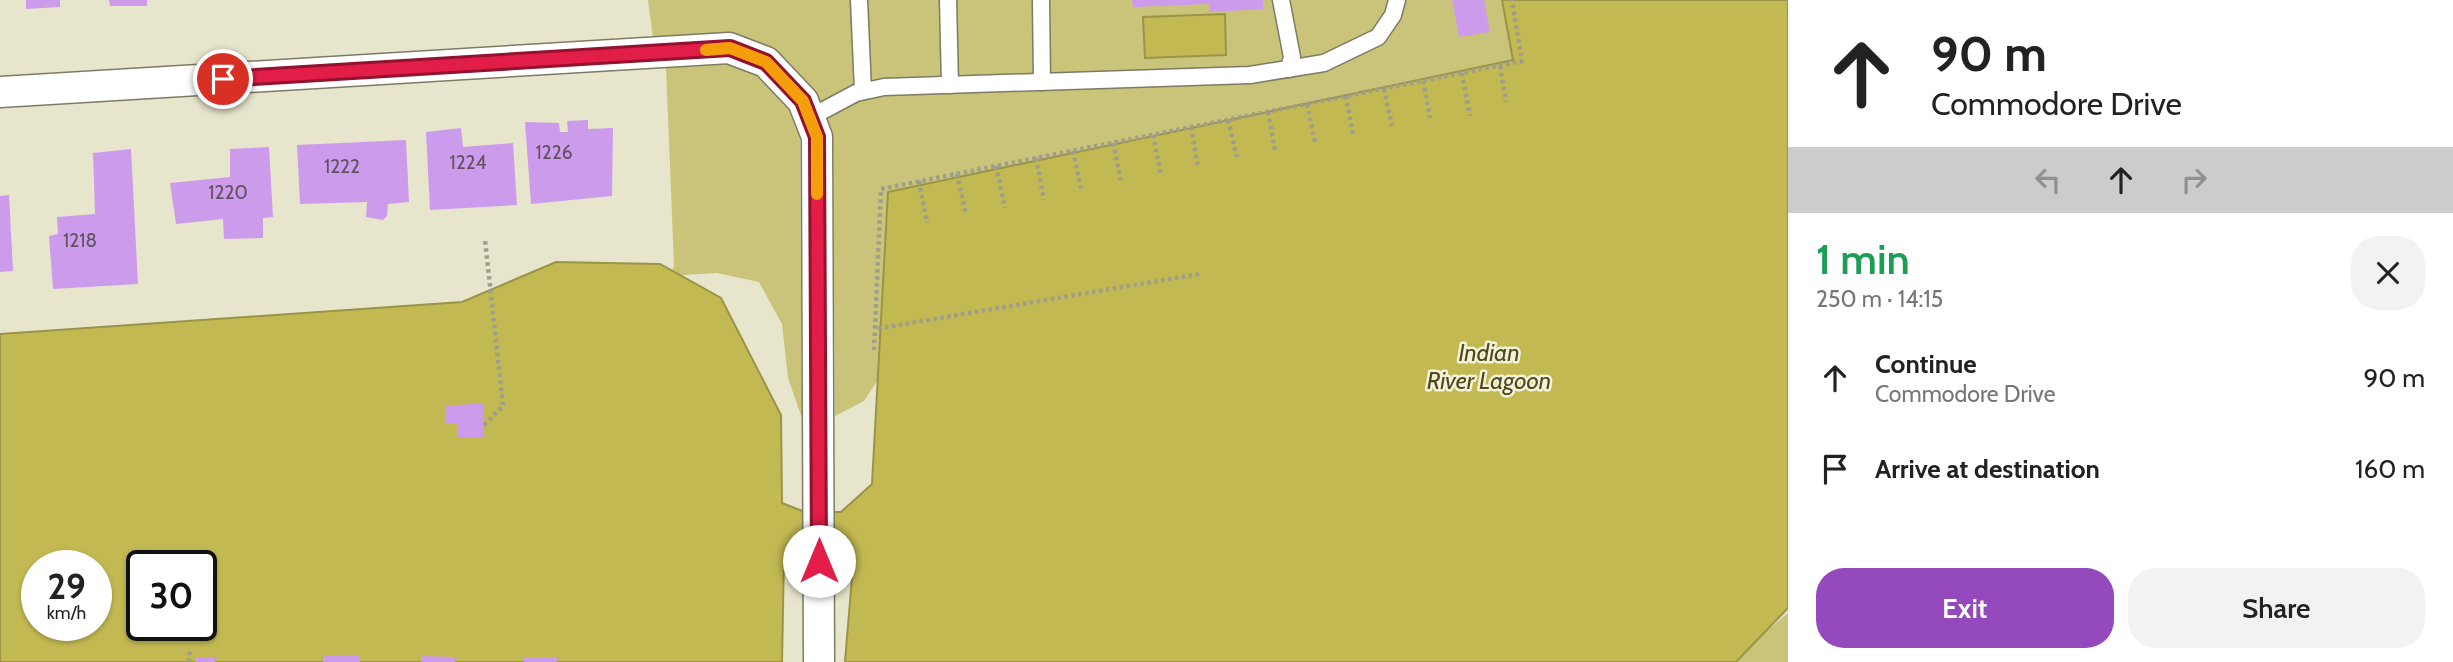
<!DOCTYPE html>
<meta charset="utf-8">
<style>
body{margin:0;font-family:Cabin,sans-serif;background:#f2f2f2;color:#222;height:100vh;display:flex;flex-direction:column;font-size:26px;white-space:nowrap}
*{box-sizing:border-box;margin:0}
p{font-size:23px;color:#767676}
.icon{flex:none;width:38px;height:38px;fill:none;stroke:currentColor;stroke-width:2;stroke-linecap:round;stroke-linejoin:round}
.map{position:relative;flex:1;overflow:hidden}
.details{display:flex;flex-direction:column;background:#fff;width:665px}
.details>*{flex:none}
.guide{background:#fff;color:#222;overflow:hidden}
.speed{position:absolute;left:21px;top:550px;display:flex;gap:14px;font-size:35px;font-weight:700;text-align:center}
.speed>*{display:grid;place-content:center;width:91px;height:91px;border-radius:50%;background:#fff;box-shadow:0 2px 5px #0004;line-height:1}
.speed small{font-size:18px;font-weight:400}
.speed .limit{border:4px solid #111;border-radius:10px;background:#fff;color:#111}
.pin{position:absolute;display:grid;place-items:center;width:60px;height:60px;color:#fff;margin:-30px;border:4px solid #fff;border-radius:50%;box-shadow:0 2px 7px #0007}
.me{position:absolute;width:77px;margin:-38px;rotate:0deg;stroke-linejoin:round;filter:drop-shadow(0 0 5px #0008)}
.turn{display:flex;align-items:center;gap:24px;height:147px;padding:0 28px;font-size:32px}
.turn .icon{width:91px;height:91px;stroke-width:2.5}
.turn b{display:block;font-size:49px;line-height:60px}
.lanes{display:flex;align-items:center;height:66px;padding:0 28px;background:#0003;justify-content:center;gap:35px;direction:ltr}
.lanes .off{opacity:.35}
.round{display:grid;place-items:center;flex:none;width:74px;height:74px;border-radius:28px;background:#f2f2f2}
.summary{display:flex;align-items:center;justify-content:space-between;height:119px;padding:0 28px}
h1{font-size:42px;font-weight:600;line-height:52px;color:#1e9e55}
.action{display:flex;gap:14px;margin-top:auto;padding:14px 28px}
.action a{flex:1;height:80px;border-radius:28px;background:#944abd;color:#fff;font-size:28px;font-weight:600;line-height:80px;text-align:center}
.action a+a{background:#f2f2f2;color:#222}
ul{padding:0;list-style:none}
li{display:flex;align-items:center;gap:21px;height:91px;padding:0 28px}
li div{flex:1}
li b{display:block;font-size:26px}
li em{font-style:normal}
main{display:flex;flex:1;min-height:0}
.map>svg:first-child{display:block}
</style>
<main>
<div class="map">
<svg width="1788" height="662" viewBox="0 0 1788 662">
<rect width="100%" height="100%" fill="#e7e6cc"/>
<g fill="#cac37a">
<path d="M648,0H1512L1524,61L895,354L864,401L835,416L833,133L815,92L778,53L727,33L653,38Z"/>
<path d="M728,64L757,75L789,108L800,139L802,418L788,378L782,324L759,282L717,273L666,276L672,272L674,265L666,68Z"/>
<path d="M1788,613V662H1729Z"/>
</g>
<g fill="#c3b953" stroke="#9a9348" stroke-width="2" fill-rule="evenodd">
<path d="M1502,0H1788V608L1736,662H845L853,565L803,554L784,558L782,662H0V334L462,302L556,262L660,264L721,298L781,415L782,503L805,512H841L872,484L888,192L1513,60ZM37,565H96V625H37ZM142,565H201V625H142Z"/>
<path d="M1225,14L1226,55L1145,58L1143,17Z"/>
</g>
<g fill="#cd9bec">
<path d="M26,0H60V7L26,9Z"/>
<path d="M109,0H147V6H110Z"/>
<path d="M1132,0H1263V9L1209,12V4L1133,7Z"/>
<path d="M1452,0H1484L1490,32L1459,37Z"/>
<path d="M588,120V129L613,128L612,196L531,204L525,122L559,123L560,132H568L567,121Z"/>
<path d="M461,128L463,147L513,143L517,205L430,210L426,132Z"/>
<path d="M406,140L409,202L388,204L387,216L383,220L366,217L367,202L300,204L297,145Z"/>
<path d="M269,147L273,217L263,218V238L224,239L223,219L176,224L170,183L230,177V149Z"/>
<path d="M131,149L138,284L53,289L49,236L58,234L57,217L95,214L93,153Z"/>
<path d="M9,195L13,271L0,272V196Z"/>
<path d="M484,403V437H457V423H445V406Z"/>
<path d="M323,655L360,656V662H323Z"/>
<path d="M421,656L455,657V662H421Z"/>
<rect x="524" y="657" width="33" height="5"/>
<rect x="195" y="658" width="20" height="4"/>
</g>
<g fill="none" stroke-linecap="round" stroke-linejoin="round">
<defs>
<g id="service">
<path d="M859,0L863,91"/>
<path d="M948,0L950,85"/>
<path d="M1041,0L1042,82"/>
<path d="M1281,0L1292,57L1289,69"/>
<path d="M809,118L856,93L884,87L1250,75L1324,63L1378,37L1393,15L1397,0"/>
</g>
<path id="minor" d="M0,92L729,48L766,62L803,101L817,137L819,662"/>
</defs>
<use href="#service" stroke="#7d7b64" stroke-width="19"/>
<use href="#minor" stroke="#7d7b64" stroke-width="33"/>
<g stroke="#9f9e8a" stroke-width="4.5" stroke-dasharray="3.5 3.5" stroke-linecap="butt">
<path d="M1500,66L1506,102"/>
<path d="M1462,73L1470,116"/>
<path d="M1423,81L1430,118"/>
<path d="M1384,89L1392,126"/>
<path d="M1346,96L1353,135"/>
<path d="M1307,104L1315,142"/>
<path d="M1268,112L1275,150"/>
<path d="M1228,120L1237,157"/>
<path d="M1191,127L1198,167"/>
<path d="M1153,135L1161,175"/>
<path d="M1113,143L1121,180"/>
<path d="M1073,151L1082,192"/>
<path d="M1036,158L1044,200"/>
<path d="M996,166L1005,208"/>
<path d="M957,174L966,215"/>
<path d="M919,181L927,223"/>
<path d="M1199,274L875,329L881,189L1522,61L1512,0"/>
<path d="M874,350L875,329"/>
<path d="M484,425L503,406L485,240"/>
<path d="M189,662L190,648"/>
</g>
<use href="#service" stroke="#fff" stroke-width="16"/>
<use href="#minor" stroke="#fff" stroke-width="30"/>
</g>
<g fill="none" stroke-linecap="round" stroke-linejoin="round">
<defs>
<path id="route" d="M223,79L730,48L766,62L803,101L817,137L819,561"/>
</defs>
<use href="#route" stroke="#92132f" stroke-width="18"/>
<use href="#route" stroke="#e11d48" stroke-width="12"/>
<path stroke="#f59e0b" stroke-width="12" d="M706,50L730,48L766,62L803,101L817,137V194"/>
</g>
<g text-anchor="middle" stroke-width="5" stroke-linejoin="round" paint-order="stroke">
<g font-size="19" fill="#60525f">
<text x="554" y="159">1226</text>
<text x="468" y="169">1224</text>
<text x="342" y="173">1222</text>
<text x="228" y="199">1220</text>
<text x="80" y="247">1218</text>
</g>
<g font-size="24" font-style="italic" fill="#4d491f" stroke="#f4f3d9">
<text x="1489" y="361">Indian<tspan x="1489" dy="28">River Lagoon</tspan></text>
</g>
</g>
</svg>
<div class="speed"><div>29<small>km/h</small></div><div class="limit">30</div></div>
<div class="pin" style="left:223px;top:79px;background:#d93025"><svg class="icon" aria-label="arrive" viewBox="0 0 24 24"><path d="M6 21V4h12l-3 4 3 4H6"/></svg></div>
<svg class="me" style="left:819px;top:561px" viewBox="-20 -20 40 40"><circle r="19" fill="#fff"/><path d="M0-13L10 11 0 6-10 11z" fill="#e11d48"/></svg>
</div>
<section class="details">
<div class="guide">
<div class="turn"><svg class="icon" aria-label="ahead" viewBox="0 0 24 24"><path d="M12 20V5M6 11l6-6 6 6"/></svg><div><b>90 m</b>Commodore Drive</div></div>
<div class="lanes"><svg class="icon off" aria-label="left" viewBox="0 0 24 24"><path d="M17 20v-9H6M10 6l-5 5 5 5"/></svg><svg class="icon" aria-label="ahead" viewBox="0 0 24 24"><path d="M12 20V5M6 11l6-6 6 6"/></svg><svg class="icon off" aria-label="right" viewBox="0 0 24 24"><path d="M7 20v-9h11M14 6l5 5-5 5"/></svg></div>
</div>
<div class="summary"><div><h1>1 min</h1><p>250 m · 14:15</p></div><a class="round"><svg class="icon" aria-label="close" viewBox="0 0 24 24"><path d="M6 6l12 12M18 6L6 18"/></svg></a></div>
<ul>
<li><svg class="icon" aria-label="ahead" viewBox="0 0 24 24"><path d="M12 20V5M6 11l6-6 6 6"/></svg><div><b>Continue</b><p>Commodore Drive</p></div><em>90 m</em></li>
<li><svg class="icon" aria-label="arrive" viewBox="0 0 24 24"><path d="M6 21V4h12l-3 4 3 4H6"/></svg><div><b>Arrive at destination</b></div><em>160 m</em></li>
</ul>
<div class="action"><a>Exit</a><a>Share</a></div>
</section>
</main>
